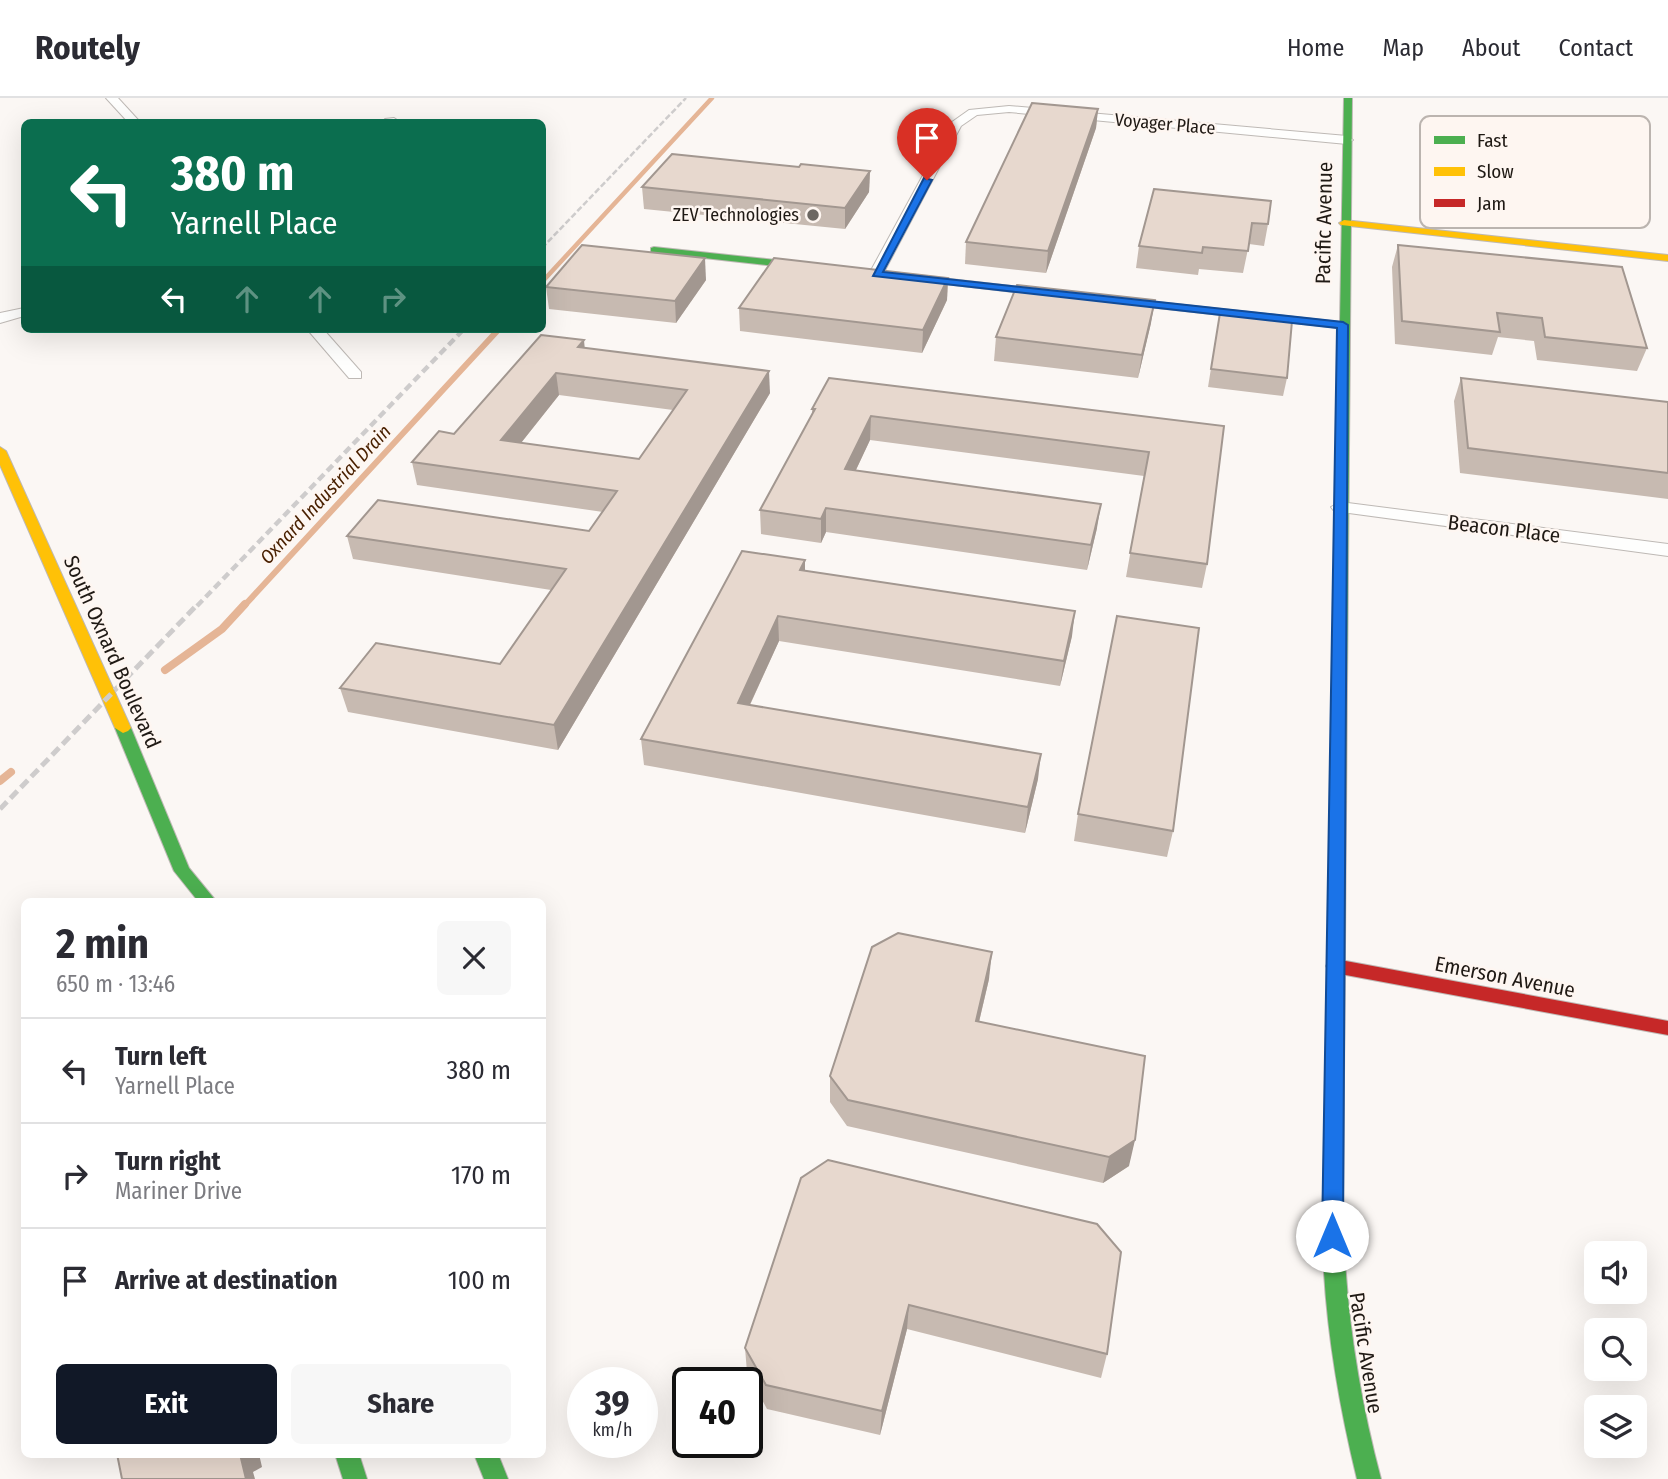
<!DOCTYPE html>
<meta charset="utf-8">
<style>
body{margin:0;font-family:"Fira Sans Condensed",sans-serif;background:#f7f7f7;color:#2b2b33;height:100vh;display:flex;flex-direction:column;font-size:26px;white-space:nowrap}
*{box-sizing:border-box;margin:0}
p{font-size:23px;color:#7c7c81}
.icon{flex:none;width:38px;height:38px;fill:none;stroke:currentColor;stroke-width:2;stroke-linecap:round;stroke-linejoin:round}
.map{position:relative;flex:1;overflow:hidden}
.panel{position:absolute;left:21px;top:800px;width:525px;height:560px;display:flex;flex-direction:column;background:#fff;border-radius:10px;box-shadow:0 7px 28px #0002}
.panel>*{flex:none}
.top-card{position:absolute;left:21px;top:21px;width:525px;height:214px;border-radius:10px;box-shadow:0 7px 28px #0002;background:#0b6e4f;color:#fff;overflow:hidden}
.buttons{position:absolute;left:1584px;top:1143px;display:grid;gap:14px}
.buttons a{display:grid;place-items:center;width:63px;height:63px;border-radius:10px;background:#fff;box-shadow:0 7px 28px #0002;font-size:35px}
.speed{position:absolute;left:567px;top:1269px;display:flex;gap:14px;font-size:35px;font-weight:700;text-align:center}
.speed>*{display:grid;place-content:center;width:91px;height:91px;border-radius:50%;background:#fff;box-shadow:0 7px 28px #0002;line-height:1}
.speed small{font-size:18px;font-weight:400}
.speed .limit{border:4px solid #111;border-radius:10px;background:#fff;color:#111}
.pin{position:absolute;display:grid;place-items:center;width:60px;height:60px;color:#fff;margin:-72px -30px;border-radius:50% 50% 50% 0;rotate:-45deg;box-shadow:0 0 7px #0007}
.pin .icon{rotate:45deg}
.me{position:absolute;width:77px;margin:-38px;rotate:0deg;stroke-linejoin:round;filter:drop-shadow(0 0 5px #0008)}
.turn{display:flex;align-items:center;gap:24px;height:147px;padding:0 35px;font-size:32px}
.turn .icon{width:91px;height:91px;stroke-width:2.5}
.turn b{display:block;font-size:49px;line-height:60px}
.lanes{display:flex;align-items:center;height:66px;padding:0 35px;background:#0003;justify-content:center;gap:35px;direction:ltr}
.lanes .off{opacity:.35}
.round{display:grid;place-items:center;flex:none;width:74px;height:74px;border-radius:10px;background:#f7f7f7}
.summary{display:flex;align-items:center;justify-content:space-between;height:119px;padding:0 35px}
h1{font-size:42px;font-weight:700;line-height:52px}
.primary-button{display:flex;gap:14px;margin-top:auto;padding:14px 35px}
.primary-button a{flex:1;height:80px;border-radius:10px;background:#111827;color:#fff;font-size:28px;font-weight:700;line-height:80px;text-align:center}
.primary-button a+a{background:#f7f7f7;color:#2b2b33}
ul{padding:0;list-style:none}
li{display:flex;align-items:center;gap:21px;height:105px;padding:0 35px;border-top:2px solid #e1e1e2}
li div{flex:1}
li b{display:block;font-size:26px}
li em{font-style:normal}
header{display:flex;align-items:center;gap:42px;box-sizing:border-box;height:98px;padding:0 35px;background:#fff;border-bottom:2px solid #e1e1e2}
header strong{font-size:33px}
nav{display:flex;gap:38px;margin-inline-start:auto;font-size:24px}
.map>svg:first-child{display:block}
</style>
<header>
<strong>Routely</strong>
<nav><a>Home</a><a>Map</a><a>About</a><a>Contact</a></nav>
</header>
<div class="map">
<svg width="1668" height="1381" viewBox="0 0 1668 1381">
<rect width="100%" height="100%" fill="#fbf7f4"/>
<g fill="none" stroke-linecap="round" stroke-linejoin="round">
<path stroke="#e5b596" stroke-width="4.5" d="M542,184L712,0"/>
<path stroke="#e5b596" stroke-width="6" d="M244,508L499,231"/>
<g stroke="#e5b596" stroke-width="8">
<path d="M165,572L222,531L245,506"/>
<path d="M0,683L11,674"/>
</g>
<defs>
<g id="street">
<path d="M106,0H118L140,24H128Z"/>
<path d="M1009,8L1347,38L1353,42L1347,46L1009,14L977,17L961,28L883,176L871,179L869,176L952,24L969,12Z"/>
<path d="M394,20L400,24H383L385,21Z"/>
<path d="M24,210V218L0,225V215Z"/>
<path d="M307,231H323L361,274V280H349Z"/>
<path d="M1340,404L1668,446V458L1334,413L1331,409Z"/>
</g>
<g id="fast">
<path d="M1344,0H1352L1347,588L1340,593L1333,588L1340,230L1111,205L1106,202L1111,199L1340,224Z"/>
<path d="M654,149L812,166L817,169L812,172L651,154V150Z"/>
<path d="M123,625L131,630L189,770L216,803H198L174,773L115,630Z"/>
<path d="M1333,1099L1340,1102L1343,1108C1344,1201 1357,1291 1381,1381H1357C1339,1307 1326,1232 1323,1155C1322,1139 1319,1116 1326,1102Z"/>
<path d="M335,1356H359L367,1381H343Z"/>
<path d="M474,1356H498L508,1381H484Z"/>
</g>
<g id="slow">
<path d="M1344,122L1668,157V163L1341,127L1339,125Z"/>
<path d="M0,349L6,353L131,630L128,633L123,635L115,630L0,367Z"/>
<path d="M1340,583L1347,588L1343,1108L1340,1114L1333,1117L1326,1114L1323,1108L1333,588Z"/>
</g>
<g id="jam">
<path d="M906,176L1056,193L1061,196L1056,199L902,181V177Z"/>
<path d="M1335,861L1668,923V937L1335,875L1329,873L1326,868L1329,863Z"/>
</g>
</defs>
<use href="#street" stroke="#beb9b5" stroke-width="2"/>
<use href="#fast" stroke="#beb9b5" stroke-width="2"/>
<use href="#slow" stroke="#beb9b5" stroke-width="2"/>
<use href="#jam" stroke="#beb9b5" stroke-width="2"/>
<use href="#street" fill="#fefefd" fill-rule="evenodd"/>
<use href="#fast" fill="#4caf50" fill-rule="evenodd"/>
<use href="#slow" fill="#ffc107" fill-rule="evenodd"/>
<use href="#jam" fill="#c62828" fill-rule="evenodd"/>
<path stroke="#cecccc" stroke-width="2.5" stroke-dasharray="6 2.5" stroke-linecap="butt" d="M542,150L686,0"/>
<path stroke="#cecccc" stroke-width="4.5" stroke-dasharray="8 4.5" stroke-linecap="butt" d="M197,508L464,231"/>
<path stroke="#cecccc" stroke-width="5" stroke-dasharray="10 5" stroke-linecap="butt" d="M0,711L198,506"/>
</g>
<g fill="#c7bab1" fill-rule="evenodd">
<path d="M1098,11L1096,30L1046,175L965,166L966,144Z"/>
<path d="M799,69L870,73L869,94L845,131L644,111L642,89Z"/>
<path d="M1154,91L1268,126L1264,148L1249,146L1243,175L1199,171L1198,177L1136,170L1139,148Z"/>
<path d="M1398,147L1647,250L1637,273L1537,262L1534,243L1498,239L1492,257L1395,246L1392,169Z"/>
<path d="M948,180L947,202L922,255L740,233L739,210Z"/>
<path d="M706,182L676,225L549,211L546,189Z"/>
<path d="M1151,225L1138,280L994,263L996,239Z"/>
<path d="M1217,233L1287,280L1283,298L1208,289Z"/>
<path d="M584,250L770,295L558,652L348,614L340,590L500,566L551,492L353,461L347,438L589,433L603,414L417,387L412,364ZM559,297L673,312L639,361L521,345Z"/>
<path d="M1461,280L1668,304V401L1460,375L1454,303Z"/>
<path d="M812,311L1224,328L1207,466L1202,490L1126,479L1144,378L870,342L856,372L1097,430L1087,472L826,434L821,445L761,436L760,412L812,318Z"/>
<path d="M805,473L1072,538L1060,588L779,543L750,607L1038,681L1025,735L644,667L641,641Z"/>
<path d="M1078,716L1173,733L1167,759L1074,743Z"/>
<path d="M989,881L979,924L1129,1068L1103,1085L847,1028L830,1004V978Z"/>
<path d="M801,1080L1107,1256L1101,1280L907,1231L880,1337L767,1311L747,1274L745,1250Z"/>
</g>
<g fill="#a29790">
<path d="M1098,11L1096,30L1046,175L1048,153Z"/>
<path d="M870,73L869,94L845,131V110Z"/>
<path d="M705,160L706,182L676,225L675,203Z"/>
<path d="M948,180L947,202L922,255L923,232Z"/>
<path d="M1155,202L1151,225L1138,280L1142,257Z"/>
<path d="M584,242L586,264L578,249Z"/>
<path d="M769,273L770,295L558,652L554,627Z"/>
<path d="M556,275L559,297L505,365L501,342Z"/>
<path d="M871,318L870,342L845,395V371Z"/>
<path d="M1101,406L1097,430L1087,472L1091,447Z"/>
<path d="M826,410V434L821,445V421Z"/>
<path d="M805,462V487L800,472Z"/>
<path d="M1075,513L1072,538L1060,588L1064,563Z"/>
<path d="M778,518L779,543L739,630L738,605Z"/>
<path d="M1041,656L1038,681L1025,735L1028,709Z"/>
<path d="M992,854L989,881L973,949L976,923Z"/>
<path d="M1135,1042L1129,1068L1103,1085L1109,1059Z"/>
<path d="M909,1207L907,1231L880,1337L882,1313Z"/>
<path d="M240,1356H259L262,1369L253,1374L255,1381H246Z"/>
</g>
<g fill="#e7d8ce" stroke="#a29790" stroke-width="2" fill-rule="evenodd">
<path d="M1032,5L1098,11L1048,153L966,144Z"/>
<path d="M672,56L799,69L801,66L870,73L845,110L642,89Z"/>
<path d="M1154,91L1271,103L1268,126L1252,125L1248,153L1203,149L1202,155L1139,148Z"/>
<path d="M582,147L705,160L675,203L546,189Z"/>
<path d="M1398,147L1622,169L1647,250L1545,239L1542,220L1497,215L1500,234L1402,223Z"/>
<path d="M774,160L948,180L923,232L739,210Z"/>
<path d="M1017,187L1155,202L1142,257L996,239Z"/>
<path d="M1220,215L1292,223L1287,280L1211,271Z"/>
<path d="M541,237L584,242L578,249L769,273L554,627L340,590L376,545L500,566L566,471L347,438L378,402L589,433L617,393L412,364L439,333L454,336ZM556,275L687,292L639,361L501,342Z"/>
<path d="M829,280L1224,328L1207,466L1130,455L1149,354L871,318L845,371L1101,406L1091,447L826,410L821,421L760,412L815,311H812Z"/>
<path d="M1461,280L1668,304V375L1468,350Z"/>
<path d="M742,453L805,462L800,472L1075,513L1064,563L778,518L738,605L1041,656L1028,709L641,641Z"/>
<path d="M1117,518L1199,530L1173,733L1078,716Z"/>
<path d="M898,835L992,854L976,923L1145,958L1135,1042L1109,1059L848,1002L830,978L872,849Z"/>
<path d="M828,1062L1097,1126L1121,1154L1107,1256L909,1207L882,1313L766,1287L745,1250L801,1080Z"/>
<path d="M117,1356H240L246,1381H122Z"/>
</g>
<path fill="#1a73e8" stroke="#114b97" stroke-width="2" d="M924,80L932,82L883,174L1343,224L1348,227L1343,1138L1340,1145L1332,1148L1325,1145L1322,1138L1337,230L873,178Z"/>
<circle fill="#6c6762" stroke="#fef6f1" stroke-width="2.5" cx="813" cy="117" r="7"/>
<g text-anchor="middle" stroke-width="5" stroke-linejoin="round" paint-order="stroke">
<g font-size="18" fill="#1f1914" stroke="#fef6f1">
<text transform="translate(1165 26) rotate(5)" y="6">Voyager Place</text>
</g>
<g font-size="18" fill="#1f1914" stroke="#fef6f1" text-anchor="end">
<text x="799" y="123">ZEV Technologies</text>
</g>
<g font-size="19" font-style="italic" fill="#492000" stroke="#fef6f1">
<text transform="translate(325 396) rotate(-47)" y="7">Oxnard Industrial Drain</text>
</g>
<g font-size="21" fill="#1f1914" stroke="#fef6f1">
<text transform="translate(1324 125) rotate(-89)" y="7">Pacific Avenue</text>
<text transform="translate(1504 431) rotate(7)" y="7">Beacon Place</text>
<text transform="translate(112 554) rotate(66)" y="7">South Oxnard Boulevard</text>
<text transform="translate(1505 879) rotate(11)" y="7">Emerson Avenue</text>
<text transform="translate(1366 1255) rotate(81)" y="7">Pacific Avenue</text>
</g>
</g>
<rect x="1420" y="18" width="230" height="112" rx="10" fill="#fef6f1" stroke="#bbb4af" stroke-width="2"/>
<rect x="1434" y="38" width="31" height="8" fill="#4caf50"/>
<rect x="1434" y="69" width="31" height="9" fill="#ffc107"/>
<rect x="1434" y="101" width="31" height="8" fill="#c62828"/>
<g font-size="19" fill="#1f1914">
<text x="1477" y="49">Fast</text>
<text x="1477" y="80">Slow</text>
<text x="1477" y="112">Jam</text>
</g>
</svg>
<div class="buttons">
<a><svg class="icon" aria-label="sound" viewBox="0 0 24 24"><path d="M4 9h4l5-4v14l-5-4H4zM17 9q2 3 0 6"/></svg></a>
<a><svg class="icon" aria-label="search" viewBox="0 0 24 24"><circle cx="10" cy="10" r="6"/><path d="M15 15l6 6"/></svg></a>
<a><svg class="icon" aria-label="layers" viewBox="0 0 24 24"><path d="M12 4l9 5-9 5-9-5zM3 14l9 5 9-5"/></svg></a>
</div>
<div class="speed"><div>39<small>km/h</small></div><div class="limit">40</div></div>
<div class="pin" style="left:927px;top:82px;background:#d93025"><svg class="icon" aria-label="arrive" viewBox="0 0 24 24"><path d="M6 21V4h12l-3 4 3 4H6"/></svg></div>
<svg class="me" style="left:1332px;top:1138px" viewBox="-20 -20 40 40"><circle r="19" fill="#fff"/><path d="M0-13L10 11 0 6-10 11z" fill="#1a73e8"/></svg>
<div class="top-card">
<div class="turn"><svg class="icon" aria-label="left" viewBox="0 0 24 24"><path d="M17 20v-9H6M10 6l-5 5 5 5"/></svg><div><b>380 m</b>Yarnell Place</div></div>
<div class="lanes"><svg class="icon" aria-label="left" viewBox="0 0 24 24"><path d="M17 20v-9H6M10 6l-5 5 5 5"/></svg><svg class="icon off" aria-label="ahead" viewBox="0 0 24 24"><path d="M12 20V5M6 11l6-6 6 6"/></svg><svg class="icon off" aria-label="ahead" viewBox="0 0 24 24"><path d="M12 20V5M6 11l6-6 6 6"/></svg><svg class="icon off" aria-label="right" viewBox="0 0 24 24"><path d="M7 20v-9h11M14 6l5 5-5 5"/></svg></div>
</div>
<section class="panel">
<div class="summary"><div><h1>2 min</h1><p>650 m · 13:46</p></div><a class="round"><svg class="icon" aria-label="close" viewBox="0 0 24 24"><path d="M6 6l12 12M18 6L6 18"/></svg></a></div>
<ul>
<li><svg class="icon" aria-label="left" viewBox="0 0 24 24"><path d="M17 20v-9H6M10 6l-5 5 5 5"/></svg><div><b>Turn left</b><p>Yarnell Place</p></div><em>380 m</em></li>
<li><svg class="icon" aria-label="right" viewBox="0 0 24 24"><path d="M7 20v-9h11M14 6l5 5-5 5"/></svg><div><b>Turn right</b><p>Mariner Drive</p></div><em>170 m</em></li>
<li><svg class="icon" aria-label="arrive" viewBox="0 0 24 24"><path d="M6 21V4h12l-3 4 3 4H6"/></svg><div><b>Arrive at destination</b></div><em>100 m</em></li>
</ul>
<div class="primary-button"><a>Exit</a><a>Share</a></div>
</section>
</div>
